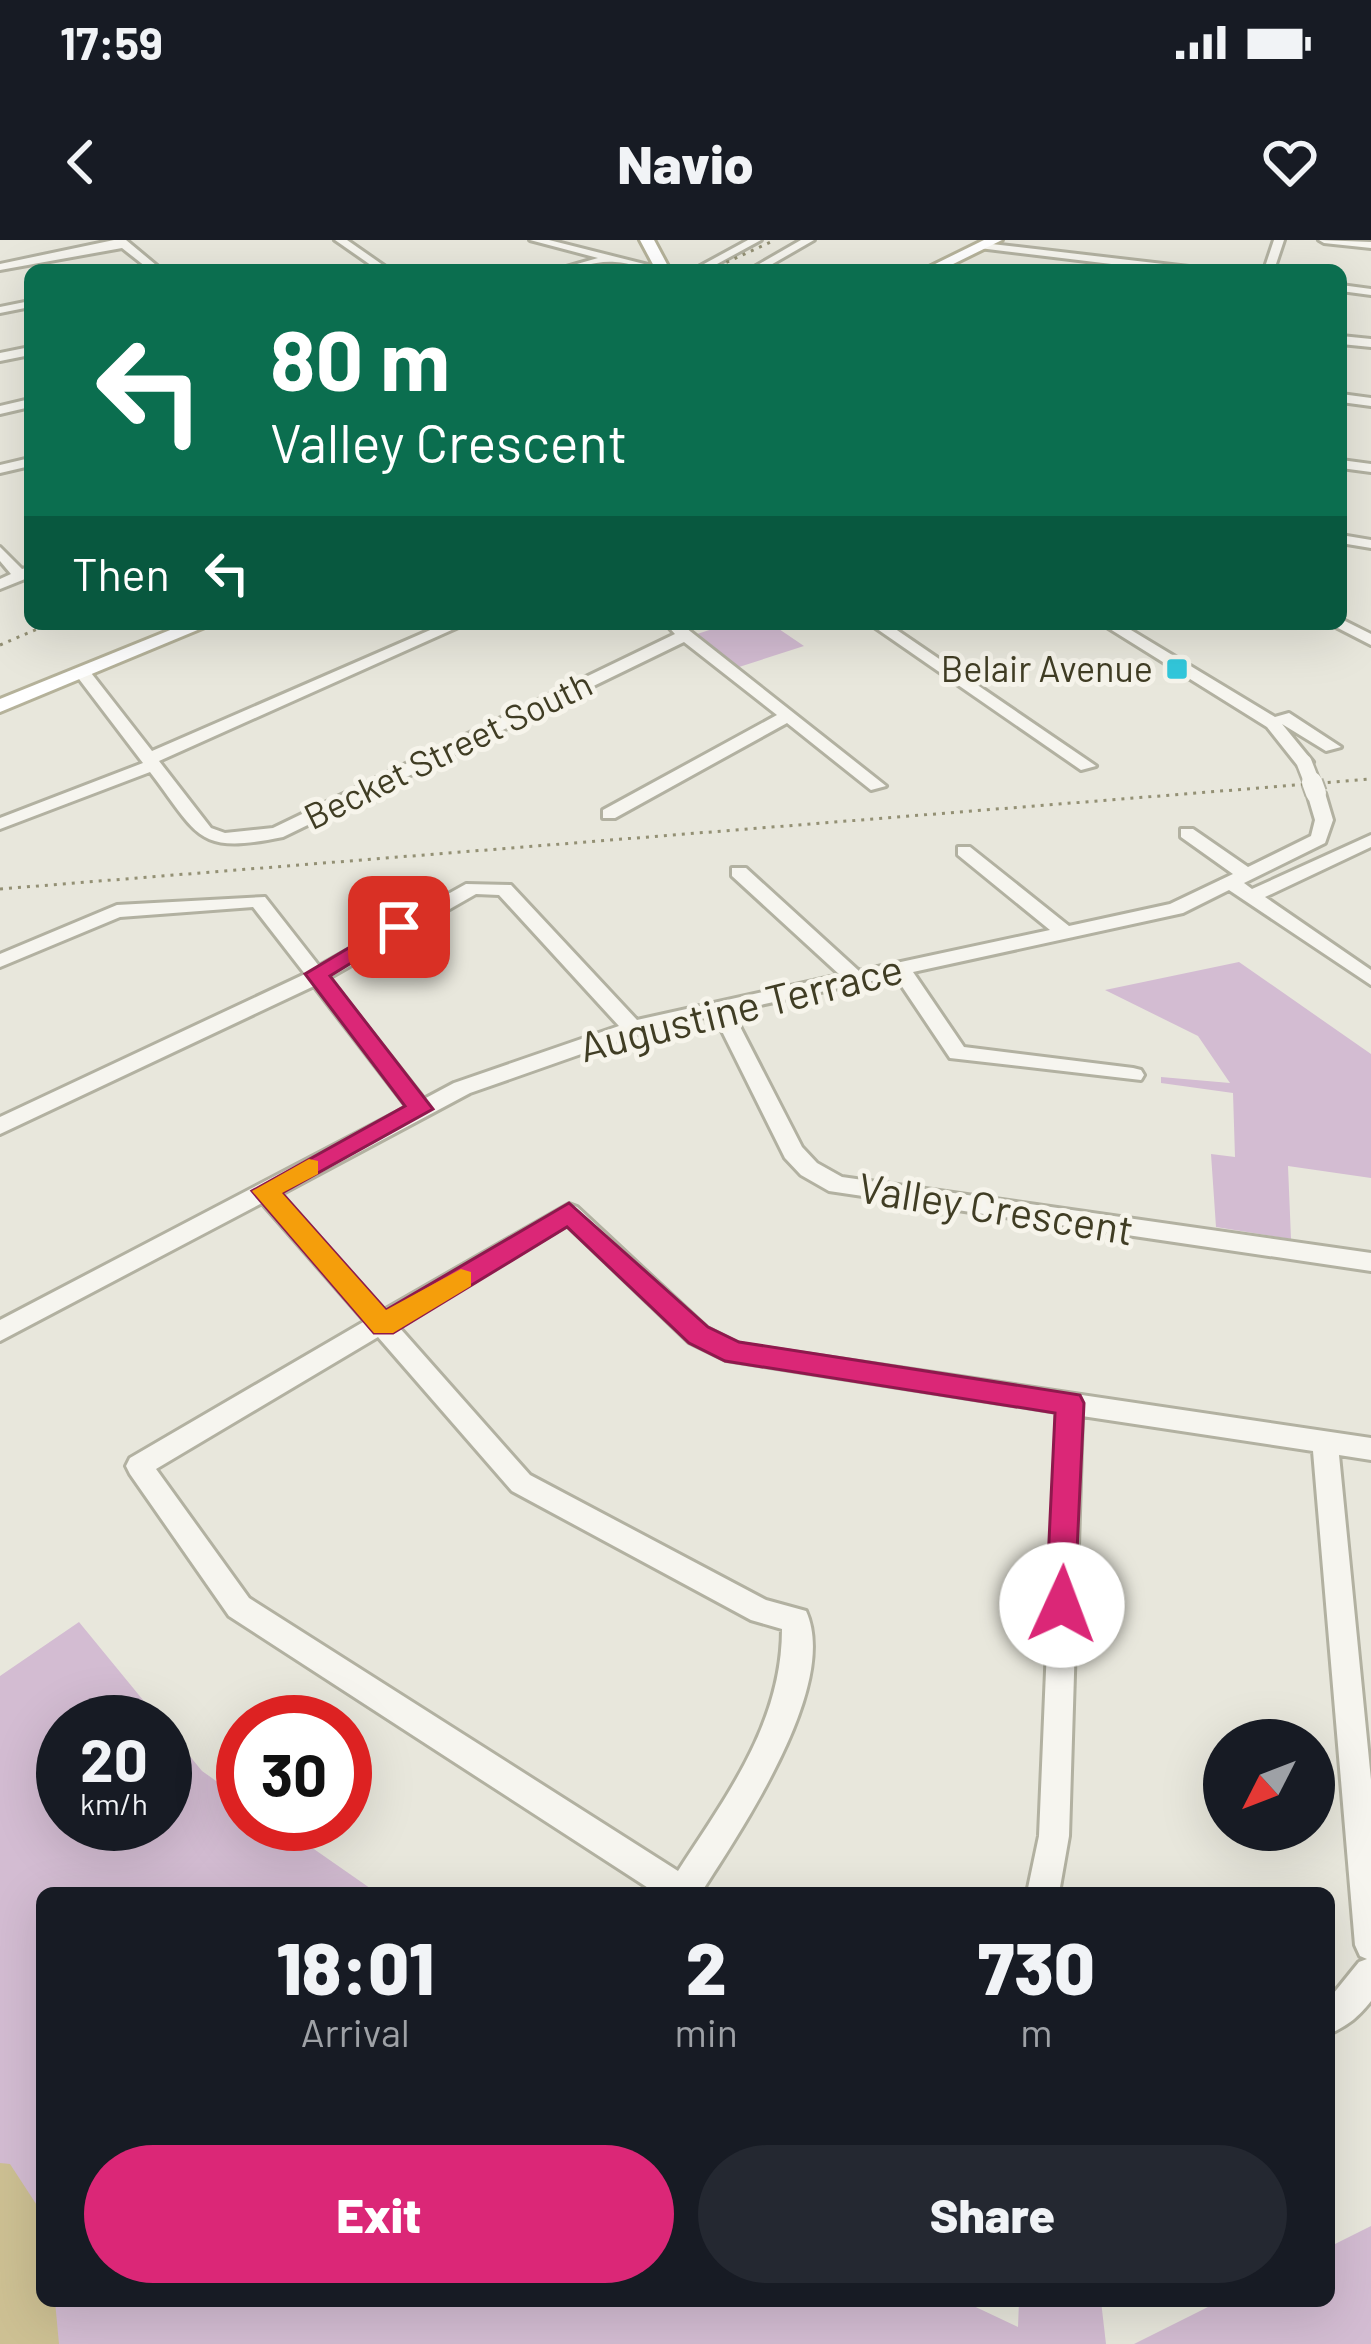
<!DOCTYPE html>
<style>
body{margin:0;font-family:Barlow,sans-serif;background:#242831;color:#f1f3f6;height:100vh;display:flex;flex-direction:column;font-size:45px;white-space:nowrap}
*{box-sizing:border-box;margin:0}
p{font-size:39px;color:#9ea1a6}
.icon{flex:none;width:66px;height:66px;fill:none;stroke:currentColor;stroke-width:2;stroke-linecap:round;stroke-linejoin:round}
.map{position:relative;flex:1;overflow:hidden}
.details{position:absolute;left:36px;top:1647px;width:1299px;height:420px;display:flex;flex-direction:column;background:#171b24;border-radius:18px;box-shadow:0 12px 48px #0002}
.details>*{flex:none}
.banner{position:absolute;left:24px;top:24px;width:1323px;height:366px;border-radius:18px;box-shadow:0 12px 48px #0002;background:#0b6e4f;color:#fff;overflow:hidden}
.needle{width:78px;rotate:228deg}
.controls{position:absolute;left:1203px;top:1479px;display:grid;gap:24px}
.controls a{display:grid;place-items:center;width:132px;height:132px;border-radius:50%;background:#171b24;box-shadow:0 12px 48px #0002;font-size:60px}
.speed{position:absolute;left:36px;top:1455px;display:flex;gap:24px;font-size:60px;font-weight:700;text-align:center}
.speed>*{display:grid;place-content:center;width:156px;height:156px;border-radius:50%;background:#171b24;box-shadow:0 12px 48px #0002;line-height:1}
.speed small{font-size:30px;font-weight:400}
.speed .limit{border:18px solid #d22;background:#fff;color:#111}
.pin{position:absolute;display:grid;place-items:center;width:102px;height:102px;color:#fff;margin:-51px;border-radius:24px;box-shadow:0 6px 18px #0006}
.me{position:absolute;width:132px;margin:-66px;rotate:2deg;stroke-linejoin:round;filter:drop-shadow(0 0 9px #0008)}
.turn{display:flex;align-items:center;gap:42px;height:252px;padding:0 48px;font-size:54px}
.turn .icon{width:156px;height:156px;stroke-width:2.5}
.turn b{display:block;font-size:84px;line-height:102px}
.then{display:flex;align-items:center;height:114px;padding:0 48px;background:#0003;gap:24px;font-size:45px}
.eta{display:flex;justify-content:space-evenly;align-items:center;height:204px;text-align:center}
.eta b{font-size:72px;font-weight:800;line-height:84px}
.action{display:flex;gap:24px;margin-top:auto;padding:24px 48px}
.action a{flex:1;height:138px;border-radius:72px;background:#db2777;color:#fff;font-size:48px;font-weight:800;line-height:138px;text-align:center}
.action a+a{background:#242831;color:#f1f3f6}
.status{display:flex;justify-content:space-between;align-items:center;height:84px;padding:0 60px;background:#171b24;direction:ltr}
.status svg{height:33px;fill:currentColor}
header{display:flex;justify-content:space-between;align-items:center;height:156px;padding:0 48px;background:#171b24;font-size:54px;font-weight:800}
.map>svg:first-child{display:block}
</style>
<div class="status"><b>17:59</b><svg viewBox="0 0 49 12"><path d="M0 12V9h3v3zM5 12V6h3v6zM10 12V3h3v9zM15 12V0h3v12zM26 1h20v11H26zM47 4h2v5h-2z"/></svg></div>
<header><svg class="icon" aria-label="back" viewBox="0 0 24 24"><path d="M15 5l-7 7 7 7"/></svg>Navio<svg class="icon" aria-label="heart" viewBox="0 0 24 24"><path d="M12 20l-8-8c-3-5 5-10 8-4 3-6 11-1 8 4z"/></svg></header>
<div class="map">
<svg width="1371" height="2104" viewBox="0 0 1371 2104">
<rect width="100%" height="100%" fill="#e8e7dc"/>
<g fill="#d3bcd2">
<path d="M728,384H781L776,387L804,406L739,427L697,394Z"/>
<path d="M1239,722L1371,814V938L1288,926L1291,999L1216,987L1211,914L1235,917L1233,853L1161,843V837L1230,843L1198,796L1105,750Z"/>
<path d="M79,1382L161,1482H63V1584H165V1486L202,1531L243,1560V1584H278L377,1653H42V2061H963L1018,2087L1019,2061H1101L1106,2104H0V1436Z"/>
<path d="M1371,1986V2104H1134L1220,2061H1329V2007Z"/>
</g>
<path fill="#cdc093" d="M0,1923L10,1924L42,1973V2061H55L59,2104H0Z"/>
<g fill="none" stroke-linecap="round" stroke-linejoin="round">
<defs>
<g id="minor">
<path d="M114,0H126L162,30H150L122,8L0,30V24Z"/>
<path d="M335,0H347L390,30H378Z"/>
<path d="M530,0H549L664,29C647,31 633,23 615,22C596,20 575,30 556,30L598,18Z"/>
<path d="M748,0H761L706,30H693Z"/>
<path d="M801,0H814L762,30H749Z"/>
<path d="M1274,0H1284L1274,30H1264Z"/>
<path d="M1319,0L1371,2V8L1324,3Z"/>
<path d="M983,3L1189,27L1194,30H1161L979,8Z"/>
<path d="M1341,45L1371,49V55L1341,51Z"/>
<path d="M30,61V67L0,73V67Z"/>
<path d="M1341,96L1371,99V107L1341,104Z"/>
<path d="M30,107V115L0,121V113Z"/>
<path d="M1341,154L1371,158V166L1341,162Z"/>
<path d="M30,159V167L0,174V166Z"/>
<path d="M30,218V226L0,233V225Z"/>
<path d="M1341,220L1371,224V232L1341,228Z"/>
<path d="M1341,295L1371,300V308L1341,303Z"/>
<path d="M0,307L22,329L30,327V337L0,349V339L11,334L0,321Z"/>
<path d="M1341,379L1371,394V405L1336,387L1333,384H1341Z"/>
<path d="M444,384H465L159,521L211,588L225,593L273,588L675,394L666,384H681L886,546L871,550L787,483L615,578H603V570L777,475L684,402L283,597C196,615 199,596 150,532L0,589V578L143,523L76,435V429H88L152,511Z"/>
<path d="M870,384H888L1096,526L1081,530Z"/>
<path d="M1102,384H1121L1275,477L1289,473L1341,507L1326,511L1282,484L1313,522L1298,526L1267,487Z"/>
<path d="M1316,548L1325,553L1333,580L1325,603L1244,643L1252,649L1371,595V607L1265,657L1371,730V745L1229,650L1183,673L913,732L964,807L1133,828L1141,830L1144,835L1141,840L950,818L895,736L732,771L802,907L817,923L842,937L1371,1013V1031L829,951L801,935L785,918L714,775L655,788L470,853L281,954L384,1070L569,964L577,967L707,1088L739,1104L1371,1198V1220L1339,1215L1371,1540V1761C1358,1777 1349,1785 1329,1794V1759L1359,1722L1367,1719L1360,1716L1355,1705L1313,1211L1082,1176L1069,1596L1059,1653H1027L1039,1596L1057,1172L726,1120L689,1102L567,985L398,1086L530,1235L766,1360L806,1371C840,1446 740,1591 701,1653H656L229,1376L130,1234L126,1226L130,1218L365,1081L262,963L0,1101V1080L407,867L314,746L0,894V877L305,734L253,667L120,677L0,727V714L117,665L265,657L319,726L466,644L511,645L637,780L840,735L732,636V628H746L859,731L1050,690L958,615V607H970L1069,686L1170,664L1233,634L1181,597V589H1193L1248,627L1311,596L1315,580L1307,553ZM476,654L499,655L619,786L454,843L424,859L329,738ZM378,1097L512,1251L751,1380L782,1389C782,1483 727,1555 678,1631L249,1358L156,1229Z"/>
</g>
<g id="major">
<path d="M640,0H654L670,30H656Z"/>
<path d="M984,0H1002L941,30H923Z"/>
<path d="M185,384H212L0,472V459Z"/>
</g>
</defs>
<use href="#minor" stroke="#b2b1a1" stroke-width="6"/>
<use href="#major" stroke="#b5b29a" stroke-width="6"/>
<use href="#minor" fill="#f6f5ef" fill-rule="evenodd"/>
<use href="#major" fill="#fff" fill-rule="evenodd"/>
<g stroke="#939074" stroke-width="3" stroke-dasharray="3 6" stroke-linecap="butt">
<path d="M710,30L775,0"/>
<path d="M0,405L49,384"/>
<path d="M0,649L1371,539"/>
</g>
<defs>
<path id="minor-bridge-far1" d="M1304,522L1313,545"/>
<path id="minor-bridge" d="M1312,542L1316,553"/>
</defs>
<use href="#minor-bridge-far1" stroke="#b2b1a1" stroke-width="20" stroke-linecap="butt"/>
<use href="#minor-bridge" stroke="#b2b1a1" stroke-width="24" stroke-linecap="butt"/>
<use href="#minor-bridge-far1" stroke="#f6f5ef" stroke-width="15"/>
<use href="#minor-bridge" stroke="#f6f5ef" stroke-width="20"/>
</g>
<path fill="#db2777" stroke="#8e194d" stroke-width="3" d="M392,682L410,687L330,736L433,869L282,953L386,1070L569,963L708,1087L739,1102L1080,1155L1084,1163L1074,1375L1062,1379L1051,1375L1046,1365L1055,1173L725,1121L689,1103L567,987L393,1093H374L252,951L405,866L305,734Z"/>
<path fill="#f59e0b" d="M309,919L318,921V934L282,953L386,1070L461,1029L471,1032V1046L393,1093H374L252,951Z"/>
<rect fill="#32c8dc" stroke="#f6f4eb" stroke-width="4.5" x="1165" y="417" width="24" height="24" rx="6"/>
<g text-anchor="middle" stroke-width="10" stroke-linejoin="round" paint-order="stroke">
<g font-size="36" fill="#403d24" stroke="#f6f4eb" text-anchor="end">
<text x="1153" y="442">Belair Avenue</text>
</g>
<g font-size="36" fill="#403d24" stroke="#f6f4eb">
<text transform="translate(448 510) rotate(-26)" y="13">Becket Street South</text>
</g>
<g font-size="42" fill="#403d24" stroke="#f6f4eb">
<text transform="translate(741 768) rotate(-14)" y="15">Augustine Terrace</text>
<text transform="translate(996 969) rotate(9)" y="15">Valley Crescent</text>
</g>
</g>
</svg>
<div class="controls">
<a><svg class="needle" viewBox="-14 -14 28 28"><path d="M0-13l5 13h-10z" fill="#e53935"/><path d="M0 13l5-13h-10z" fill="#9ea1a6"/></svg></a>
</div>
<div class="speed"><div>20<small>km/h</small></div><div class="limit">30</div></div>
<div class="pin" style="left:399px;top:687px;background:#d93025"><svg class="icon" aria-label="arrive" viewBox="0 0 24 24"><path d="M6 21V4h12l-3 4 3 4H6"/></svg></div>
<svg class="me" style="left:1062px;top:1365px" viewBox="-20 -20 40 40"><circle r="19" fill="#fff"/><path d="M0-13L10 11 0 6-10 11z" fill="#db2777"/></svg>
<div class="banner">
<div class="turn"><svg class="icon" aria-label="left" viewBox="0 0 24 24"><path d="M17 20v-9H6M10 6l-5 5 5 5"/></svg><div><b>80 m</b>Valley Crescent</div></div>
<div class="then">Then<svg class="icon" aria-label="left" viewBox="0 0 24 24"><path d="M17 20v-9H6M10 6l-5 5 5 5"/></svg></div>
</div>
<section class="details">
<div class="eta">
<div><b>18:01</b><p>Arrival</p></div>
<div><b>2</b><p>min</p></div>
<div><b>730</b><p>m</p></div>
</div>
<div class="action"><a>Exit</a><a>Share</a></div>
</section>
</div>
